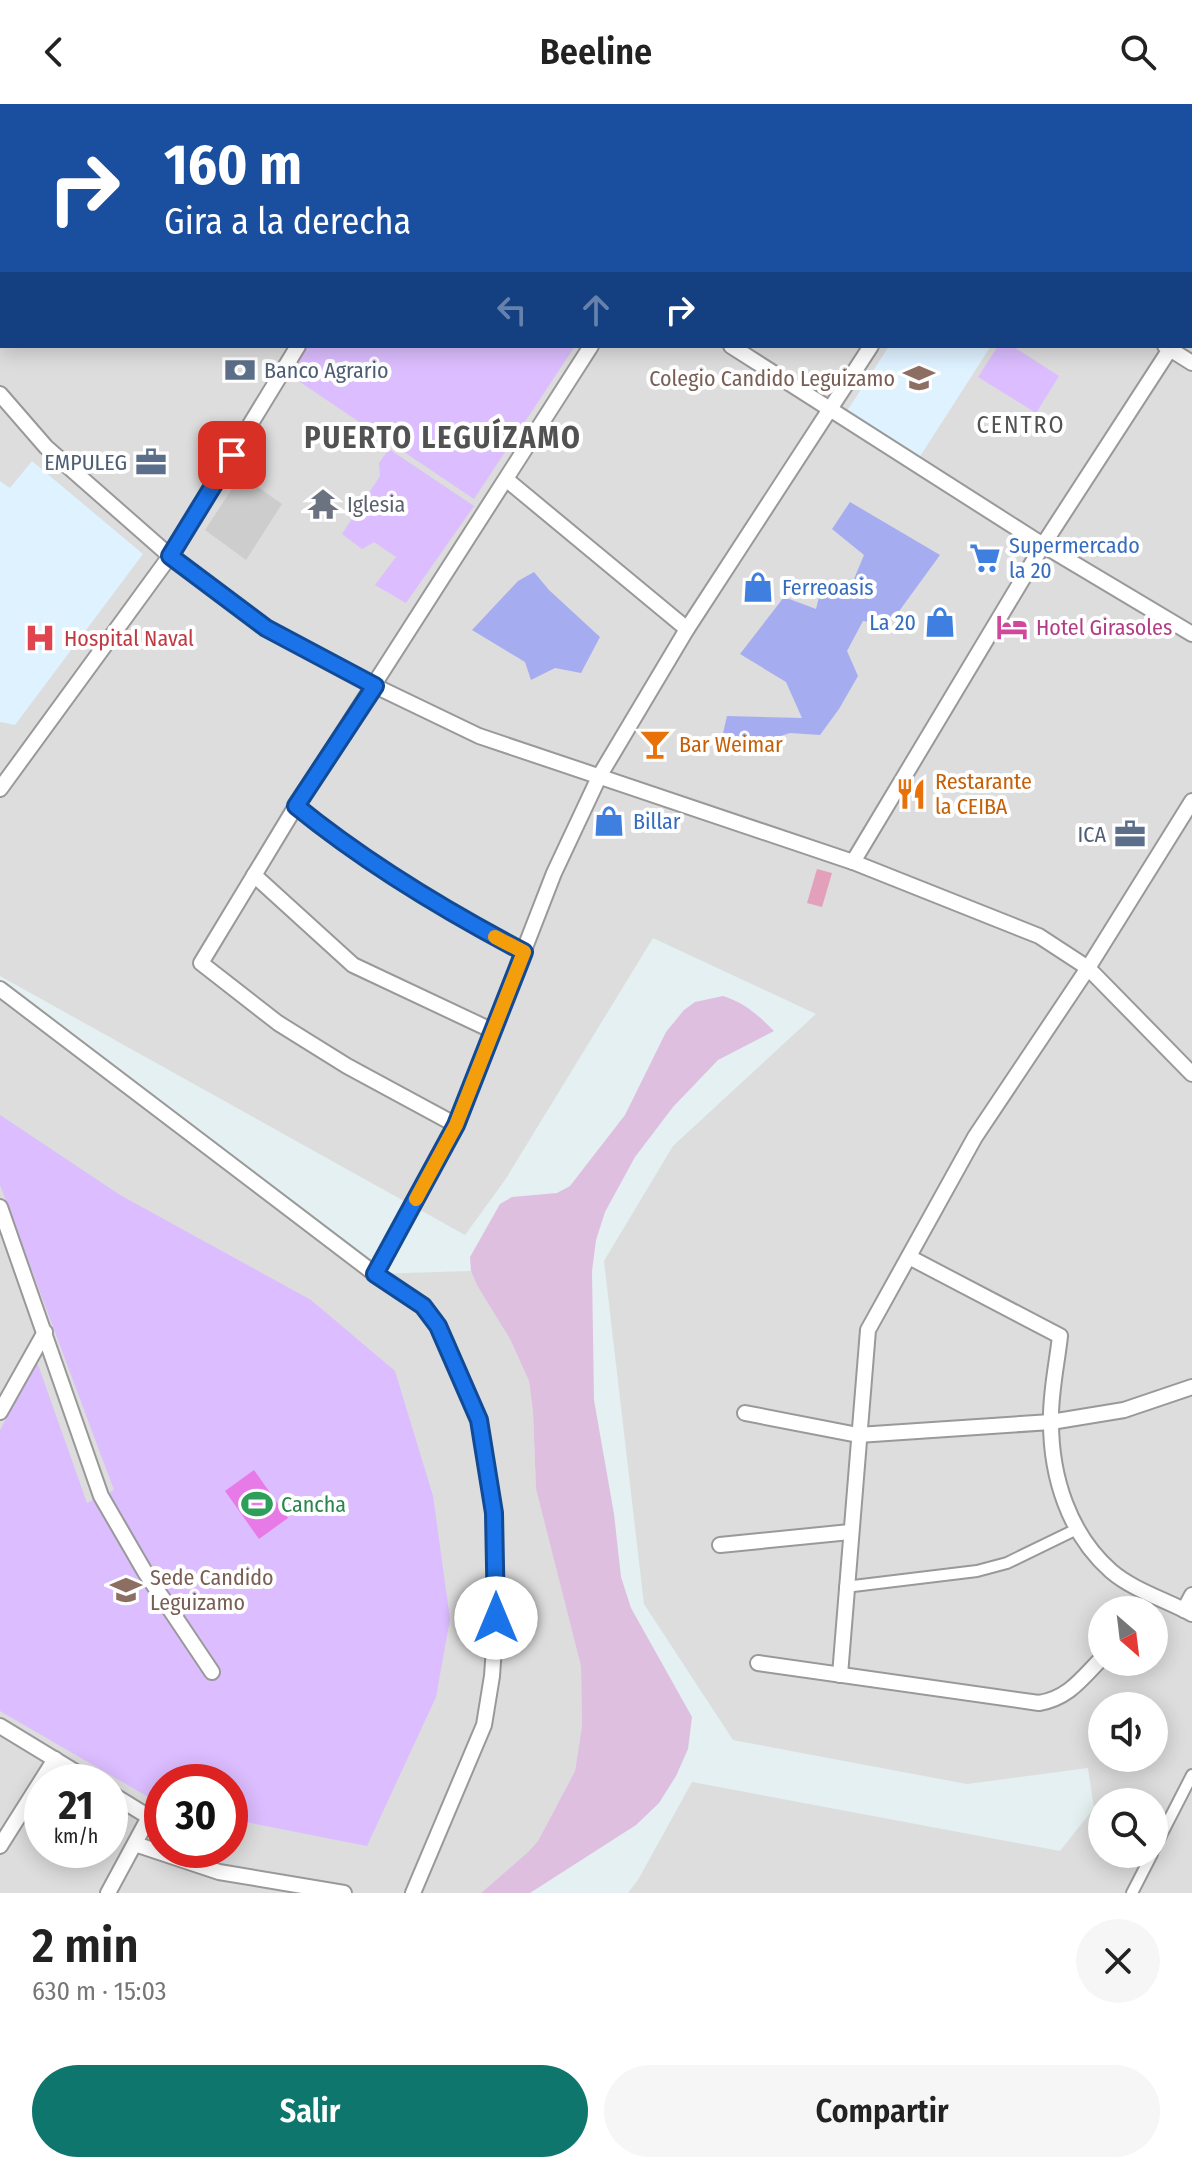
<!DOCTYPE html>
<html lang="es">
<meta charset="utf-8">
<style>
body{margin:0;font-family:"Fira Sans Condensed",sans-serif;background:#f6f6f6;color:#222;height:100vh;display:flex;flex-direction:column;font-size:30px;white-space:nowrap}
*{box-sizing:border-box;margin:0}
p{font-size:26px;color:#767676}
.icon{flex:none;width:44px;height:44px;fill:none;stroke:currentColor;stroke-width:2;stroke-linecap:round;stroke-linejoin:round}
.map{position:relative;height:1789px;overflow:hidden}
.side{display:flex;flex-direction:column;background:#fff;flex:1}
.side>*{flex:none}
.guide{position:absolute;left:0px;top:0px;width:1192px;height:244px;box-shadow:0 4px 20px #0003;background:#1a4fa0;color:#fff;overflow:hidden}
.needle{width:52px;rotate:152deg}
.tools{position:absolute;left:1088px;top:1492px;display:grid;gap:16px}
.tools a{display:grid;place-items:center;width:80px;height:80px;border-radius:50%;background:#fff;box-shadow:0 4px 20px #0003;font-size:40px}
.speed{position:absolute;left:24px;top:1660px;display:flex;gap:16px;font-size:40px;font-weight:700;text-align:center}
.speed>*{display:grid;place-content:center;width:104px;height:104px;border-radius:50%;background:#fff;box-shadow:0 4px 20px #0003;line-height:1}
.speed small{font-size:20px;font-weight:400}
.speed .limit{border:12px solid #d22;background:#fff;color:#111}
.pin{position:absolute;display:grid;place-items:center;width:68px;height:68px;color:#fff;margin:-34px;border-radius:16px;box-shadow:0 4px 12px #0006}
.me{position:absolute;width:88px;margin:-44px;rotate:0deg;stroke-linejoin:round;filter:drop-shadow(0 0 6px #0008)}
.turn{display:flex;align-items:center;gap:28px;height:168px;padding:0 32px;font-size:36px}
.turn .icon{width:104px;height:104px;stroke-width:2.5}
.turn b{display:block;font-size:56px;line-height:68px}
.lanes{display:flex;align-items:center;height:76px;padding:0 32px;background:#0003;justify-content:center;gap:40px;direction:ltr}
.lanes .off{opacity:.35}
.round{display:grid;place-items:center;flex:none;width:84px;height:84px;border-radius:42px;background:#f6f6f6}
.summary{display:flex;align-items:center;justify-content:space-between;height:136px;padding:0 32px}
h1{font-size:48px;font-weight:600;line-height:60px}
.primary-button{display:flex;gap:16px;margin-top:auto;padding:16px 32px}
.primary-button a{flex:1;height:92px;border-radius:48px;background:#0f766e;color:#fff;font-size:32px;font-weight:600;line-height:92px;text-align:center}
.primary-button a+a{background:#f6f6f6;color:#222}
header{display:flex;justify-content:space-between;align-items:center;height:104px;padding:0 32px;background:#fff;font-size:36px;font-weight:600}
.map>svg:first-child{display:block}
</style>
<header><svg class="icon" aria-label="back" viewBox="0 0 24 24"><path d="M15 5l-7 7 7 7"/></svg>Beeline<svg class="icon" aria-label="search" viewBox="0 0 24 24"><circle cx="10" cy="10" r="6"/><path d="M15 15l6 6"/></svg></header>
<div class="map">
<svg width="1192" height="1789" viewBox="0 0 1192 1789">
<rect width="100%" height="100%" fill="#e4f0f1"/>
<g fill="#dcdddc" fill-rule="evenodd">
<path d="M0,0H1192V1789H628L638,1776L692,1678L1060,1747L1094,1704L1088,1664L967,1680L733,1636L644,1500L604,1157L673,1042L816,910L653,834L505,1076L465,1131L0,872ZM2,2H1190V242H2ZM1102,1506H1154V1558H1102ZM1102,1602H1154V1654H1102ZM1102,1698H1154V1750H1102Z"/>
<path d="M0,885L375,1170L471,1167L510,1235L529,1277L533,1308L536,1385L581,1561L582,1622L575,1667L538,1737L528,1748L481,1789H0ZM42,1678H110V1746H42ZM162,1678H230V1746H162Z"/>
</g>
<g fill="#dff2ff">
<path d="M889,242H991L919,354L847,307Z"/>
<path d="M32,357L143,450L15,621L0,618V377L10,384Z"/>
</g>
<path fill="#cdcdcd" d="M241,371L282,400L246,456L205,426Z"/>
<g fill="#a5adf0">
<path d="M850,398L940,451L889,521L863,517L847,547L858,572L839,605L820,631L790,629L765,637L721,638L727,612L802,614L786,578L740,550L784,493L816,505L822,481L854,475L864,451L832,425Z"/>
<path d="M534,468L549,486L600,533L581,569L555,564L531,576L525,558L472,526L518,477Z"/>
</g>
<path fill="#debfe0" d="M723,892C745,899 758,911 774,927L718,956L673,1003L635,1053L605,1108L596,1136L592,1167L594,1296L614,1410L621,1473L631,1504L692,1613L688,1645L676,1672L659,1699L636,1721L530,1789H481L528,1748L538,1737L575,1667L582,1622L581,1562L536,1385L533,1308L529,1277L510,1235L477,1181L471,1167L470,1153L500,1100L512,1093L557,1089L570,1082L625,1011L666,928L684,906L695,898Z"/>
<g fill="#dcbdff">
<path d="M306,242H575L474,395L288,270Z"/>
<path d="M998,242H1012L1059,272L1036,309L978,273Z"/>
<path d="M389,345L474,402L406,499L375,481L396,453L374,438L362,445L342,430L380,372L379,359Z"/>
<path d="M0,1011L120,1091L311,1196L395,1267L433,1392L450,1515L436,1593L367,1742L230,1715V1678H162V1701L0,1607V1326L37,1258L87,1399L114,1386L0,1081Z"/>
</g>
<path fill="#e87ae8" d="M254,1366L288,1414L259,1435L225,1387Z"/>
<path fill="#e3a0ba" d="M817,765L832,769L822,803L807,799Z"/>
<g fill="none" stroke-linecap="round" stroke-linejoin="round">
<defs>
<g id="pedestrian">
<path d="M845,1483L977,1467L1007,1459L1077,1425"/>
<path d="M1154,1745L1192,1671"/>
<path d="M1132,1789L1152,1750"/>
</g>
<g id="minor">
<path d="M340,0L344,2"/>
<path d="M780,0L783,2"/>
<path d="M1091,0L1096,2"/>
<path d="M157,2L158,0"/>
<path d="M449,2L450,0"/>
<path d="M739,2L740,0"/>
<path d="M1021,2L1022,0"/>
<path d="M1190,38L1192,39"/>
<path d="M1190,211L1192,207"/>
<path d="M0,221L2,219"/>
<path d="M731,242L1043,441L1192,530"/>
<path d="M1165,242L1192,259"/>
<path d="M0,290L46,343L170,452L266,524L375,582L479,632L853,758L1039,832L1088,864L1192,970"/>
<path d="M507,376L687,525"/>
<path d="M0,685L170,452L298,242"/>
<path d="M296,702C366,759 444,806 524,848"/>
<path d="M853,758L1043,441L1172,242"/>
<path d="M254,771L353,861L491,926"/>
<path d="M0,885L375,1170L456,1021L554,769L600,671L687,525L871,242"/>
<path d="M456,1021L347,962L278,919L201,859L296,702L591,242"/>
<path d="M0,1103L101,1392L145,1468L212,1568"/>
<path d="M909,1153L1060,1232C1057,1260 1050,1290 1051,1318C1051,1373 1069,1430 1111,1467C1133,1486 1166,1496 1192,1510"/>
<path d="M375,1170L423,1202L438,1222L479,1316L494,1409L496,1514L492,1572L484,1621L413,1789"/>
<path d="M0,1308L45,1228"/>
<path d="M745,1309L858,1331L1051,1318L1124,1306L1192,1283"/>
<path d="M720,1441L850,1428"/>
<path d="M1184,1506L1192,1491"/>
<path d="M758,1559L1039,1599C1069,1594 1082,1574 1102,1554"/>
<path d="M840,1571L868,1226L975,1033L1088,864L1192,697"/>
<path d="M0,1622L92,1678"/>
<path d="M135,1740L219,1768L344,1789"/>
<path d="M0,1742L55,1655"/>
<path d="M108,1789L149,1713L110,1689"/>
</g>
</defs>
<use href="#pedestrian" stroke="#999" stroke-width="14"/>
<use href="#minor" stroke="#999" stroke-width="18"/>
<use href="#pedestrian" stroke="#fff" stroke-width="10"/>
<use href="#minor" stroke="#fff" stroke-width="14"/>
</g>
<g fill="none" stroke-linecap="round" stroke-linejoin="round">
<defs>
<path id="route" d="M232,351L170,452L266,524L375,582L296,702C366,759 444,806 524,848L456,1021L375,1170L423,1202L438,1222L479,1316L494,1409L496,1514"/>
</defs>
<use href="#route" stroke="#114b97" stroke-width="20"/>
<use href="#route" stroke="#1a73e8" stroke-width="14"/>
<path stroke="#f59e0b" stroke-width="14" d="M416,1095L456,1021L524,848L495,833"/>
</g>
<defs>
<symbol id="bank-bare" viewBox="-9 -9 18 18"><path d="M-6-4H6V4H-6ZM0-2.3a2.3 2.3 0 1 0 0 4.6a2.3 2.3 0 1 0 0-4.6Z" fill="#5c6f8a" stroke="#fff" stroke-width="2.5" paint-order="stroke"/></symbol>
<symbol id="school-bare" viewBox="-9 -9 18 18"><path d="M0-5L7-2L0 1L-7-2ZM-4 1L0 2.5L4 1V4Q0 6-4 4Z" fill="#8d6e63" stroke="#fff" stroke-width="2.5" paint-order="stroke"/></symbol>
<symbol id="office-bare" viewBox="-9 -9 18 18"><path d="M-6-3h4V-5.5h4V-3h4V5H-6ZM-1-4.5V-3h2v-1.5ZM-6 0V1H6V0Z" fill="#5c6f8a" stroke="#fff" stroke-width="2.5" paint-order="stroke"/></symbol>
<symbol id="temple-bare" viewBox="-9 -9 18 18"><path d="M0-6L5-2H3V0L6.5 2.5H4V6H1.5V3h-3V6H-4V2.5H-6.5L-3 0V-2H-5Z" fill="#6b7280" stroke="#fff" stroke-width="2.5" paint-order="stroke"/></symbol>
<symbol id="supermarket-bare" viewBox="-9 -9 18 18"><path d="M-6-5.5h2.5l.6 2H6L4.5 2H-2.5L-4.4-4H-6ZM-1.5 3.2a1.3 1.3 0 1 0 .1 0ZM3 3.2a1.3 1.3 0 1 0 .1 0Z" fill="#3f7fe0" stroke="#fff" stroke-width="2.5" paint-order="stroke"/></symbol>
<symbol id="shop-bare" viewBox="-9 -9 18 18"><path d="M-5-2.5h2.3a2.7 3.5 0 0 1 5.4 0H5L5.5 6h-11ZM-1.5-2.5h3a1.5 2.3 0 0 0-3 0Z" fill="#3f7fe0" stroke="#fff" stroke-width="2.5" paint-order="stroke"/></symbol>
<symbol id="hotel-bare" viewBox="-9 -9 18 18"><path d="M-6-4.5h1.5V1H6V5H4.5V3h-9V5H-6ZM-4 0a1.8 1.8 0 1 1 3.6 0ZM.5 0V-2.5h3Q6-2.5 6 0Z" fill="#d1479c" stroke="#fff" stroke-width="2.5" paint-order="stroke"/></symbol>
<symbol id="hospital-bare" viewBox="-9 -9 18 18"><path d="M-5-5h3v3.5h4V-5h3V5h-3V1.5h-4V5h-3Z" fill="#e0444e" stroke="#fff" stroke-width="2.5" paint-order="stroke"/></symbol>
<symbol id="bar-bare" viewBox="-9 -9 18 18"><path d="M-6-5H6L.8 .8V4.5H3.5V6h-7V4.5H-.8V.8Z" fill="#e8710a" stroke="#fff" stroke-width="2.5" paint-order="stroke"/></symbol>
<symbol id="restaurant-bare" viewBox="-9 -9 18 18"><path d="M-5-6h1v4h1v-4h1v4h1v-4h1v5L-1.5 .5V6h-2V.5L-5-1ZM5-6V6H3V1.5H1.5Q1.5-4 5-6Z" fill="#e8710a" stroke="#fff" stroke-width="2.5" paint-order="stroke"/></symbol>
<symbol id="stadium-bare" viewBox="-9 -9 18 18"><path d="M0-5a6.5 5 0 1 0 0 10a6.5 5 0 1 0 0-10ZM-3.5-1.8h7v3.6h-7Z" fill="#2e9e5b" stroke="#fff" stroke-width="2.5" paint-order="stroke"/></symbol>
</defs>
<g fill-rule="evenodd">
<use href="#bank-bare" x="218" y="244" width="44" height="44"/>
<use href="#school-bare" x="897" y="252" width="44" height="44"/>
<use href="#office-bare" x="129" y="336" width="44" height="44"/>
<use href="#temple-bare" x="301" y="378" width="44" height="44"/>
<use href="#supermarket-bare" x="963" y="432" width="44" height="44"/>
<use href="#shop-bare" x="736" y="461" width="44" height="44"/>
<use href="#shop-bare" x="918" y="496" width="44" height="44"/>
<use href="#hotel-bare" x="990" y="501" width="44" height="44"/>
<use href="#hospital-bare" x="18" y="512" width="44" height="44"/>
<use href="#bar-bare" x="633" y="618" width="44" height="44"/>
<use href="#restaurant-bare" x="889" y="668" width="44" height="44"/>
<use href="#shop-bare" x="587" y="695" width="44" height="44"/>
<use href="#office-bare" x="1108" y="708" width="44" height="44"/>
<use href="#stadium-bare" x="235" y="1378" width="44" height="44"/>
<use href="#school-bare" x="104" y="1464" width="44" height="44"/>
</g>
<g text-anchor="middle" stroke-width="8" stroke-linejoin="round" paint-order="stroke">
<g font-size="22" fill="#4e5e75" stroke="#fff" text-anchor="end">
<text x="264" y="274" text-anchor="start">Banco Agrario</text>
<text x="127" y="366">EMPULEG</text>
<text x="1106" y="738">ICA</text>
</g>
<g font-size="22" fill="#785e54" stroke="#fff" text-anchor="end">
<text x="895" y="282">Colegio Candido Leguizamo</text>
<text x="150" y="1481" text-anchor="start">Sede Candido<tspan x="150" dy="25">Leguizamo</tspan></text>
</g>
<g font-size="22" fill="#5b616d" stroke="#fff" text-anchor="start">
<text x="347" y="408">Iglesia</text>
</g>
<g font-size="22" fill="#366cbe" stroke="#fff" text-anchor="start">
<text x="1009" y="449">Supermercado<tspan x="1009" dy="25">la 20</tspan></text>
<text x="782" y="491">Ferreoasis</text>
<text x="916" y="526" text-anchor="end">La 20</text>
<text x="633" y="725">Billar</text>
</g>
<g font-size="22" fill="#b23c85" stroke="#fff" text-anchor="start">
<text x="1036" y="531">Hotel Girasoles</text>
</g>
<g font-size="22" fill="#be3a42" stroke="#fff" text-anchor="start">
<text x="64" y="542">Hospital Naval</text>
</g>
<g font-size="22" fill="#c56008" stroke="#fff" text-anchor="start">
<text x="679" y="648">Bar Weimar</text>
<text x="935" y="685">Restarante<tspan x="935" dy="25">la CEIBA</tspan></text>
</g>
<g font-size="22" fill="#27864d" stroke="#fff" text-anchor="start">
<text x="281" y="1408">Cancha</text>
</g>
<g font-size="24" letter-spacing="2" fill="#525252" stroke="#fff">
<text x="1021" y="329">CENTRO</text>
</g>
<g font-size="30" font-weight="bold" letter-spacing="2" fill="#525252" stroke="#fff">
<text x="443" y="344">PUERTO LEGUÍZAMO</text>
</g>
</g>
</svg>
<div class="tools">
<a><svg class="needle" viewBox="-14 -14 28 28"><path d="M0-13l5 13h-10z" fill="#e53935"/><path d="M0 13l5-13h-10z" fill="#767676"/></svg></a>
<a><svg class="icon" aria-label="sound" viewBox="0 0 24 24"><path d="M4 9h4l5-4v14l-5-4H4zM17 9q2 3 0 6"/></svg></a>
<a><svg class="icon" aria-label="search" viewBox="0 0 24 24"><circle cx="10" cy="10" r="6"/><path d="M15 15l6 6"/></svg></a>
</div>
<div class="speed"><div>21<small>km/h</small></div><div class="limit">30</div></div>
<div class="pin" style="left:232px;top:351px;background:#d93025"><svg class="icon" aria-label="arrive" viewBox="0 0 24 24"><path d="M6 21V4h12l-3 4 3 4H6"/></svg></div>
<svg class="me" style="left:496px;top:1514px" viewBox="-20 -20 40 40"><circle r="19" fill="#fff"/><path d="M0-13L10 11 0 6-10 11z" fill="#1a73e8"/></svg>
<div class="guide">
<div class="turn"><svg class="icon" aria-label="right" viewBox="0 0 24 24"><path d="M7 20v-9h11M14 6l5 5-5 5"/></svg><div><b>160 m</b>Gira a la derecha</div></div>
<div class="lanes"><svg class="icon off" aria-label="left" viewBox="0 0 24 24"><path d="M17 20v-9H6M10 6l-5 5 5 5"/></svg><svg class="icon off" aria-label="ahead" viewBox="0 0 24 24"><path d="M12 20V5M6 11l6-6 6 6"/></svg><svg class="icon" aria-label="right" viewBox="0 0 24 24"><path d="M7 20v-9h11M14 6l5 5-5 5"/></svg></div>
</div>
</div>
<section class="side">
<div class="summary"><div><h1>2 min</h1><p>630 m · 15:03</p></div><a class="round"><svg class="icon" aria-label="close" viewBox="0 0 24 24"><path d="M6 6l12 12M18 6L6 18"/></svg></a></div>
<div class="primary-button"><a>Salir</a><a>Compartir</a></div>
</section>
